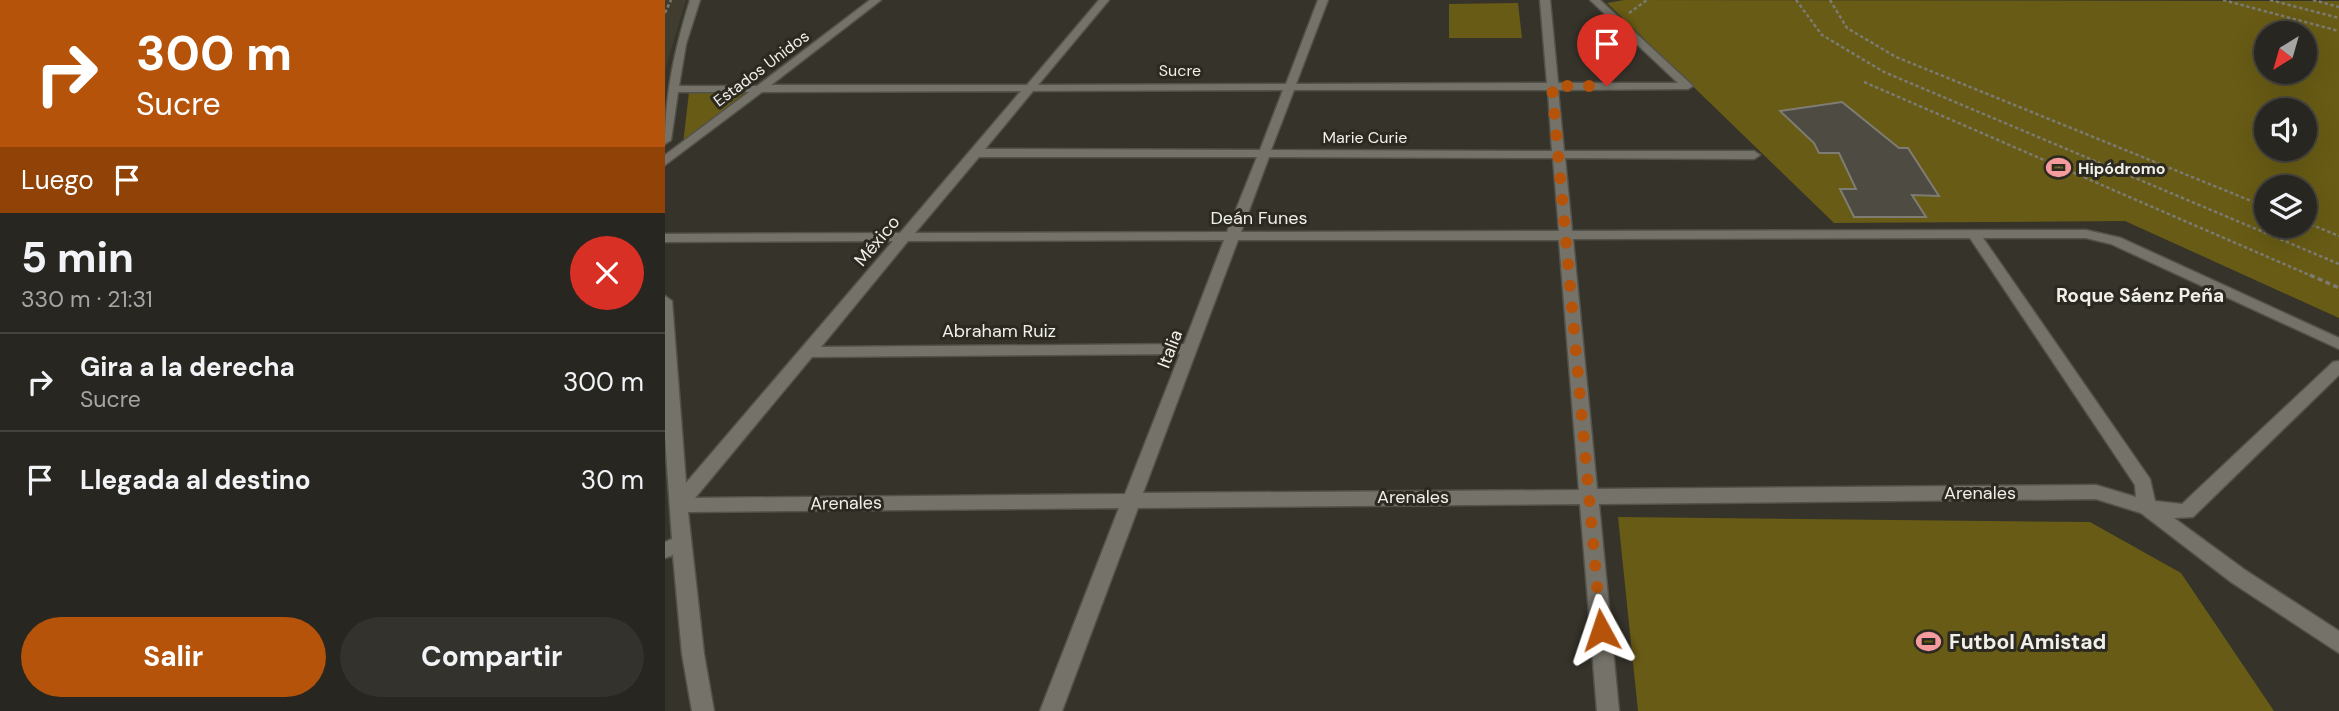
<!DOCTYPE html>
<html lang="es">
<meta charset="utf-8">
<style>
body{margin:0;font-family:"DM Sans",sans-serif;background:#34322d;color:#f1f3f6;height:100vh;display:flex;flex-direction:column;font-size:26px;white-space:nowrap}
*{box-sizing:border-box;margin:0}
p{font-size:23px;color:#a5a5a5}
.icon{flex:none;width:38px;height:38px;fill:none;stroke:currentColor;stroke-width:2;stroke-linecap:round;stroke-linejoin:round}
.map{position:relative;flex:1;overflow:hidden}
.sheet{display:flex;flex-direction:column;background:#282620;width:665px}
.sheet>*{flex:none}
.top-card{background:#b45309;color:#fff;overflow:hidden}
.needle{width:46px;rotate:217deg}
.fabs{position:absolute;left:1589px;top:21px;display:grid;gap:14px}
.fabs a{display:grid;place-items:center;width:63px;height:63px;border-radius:50%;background:#282620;box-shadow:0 7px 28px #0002,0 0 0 2px #44433e;font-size:35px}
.pin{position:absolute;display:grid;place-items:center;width:60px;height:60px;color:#fff;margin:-72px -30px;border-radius:50% 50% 50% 0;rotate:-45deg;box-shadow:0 0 7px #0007}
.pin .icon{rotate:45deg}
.me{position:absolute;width:77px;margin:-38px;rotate:355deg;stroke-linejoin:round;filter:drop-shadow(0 0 5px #0008)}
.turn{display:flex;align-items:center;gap:24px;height:147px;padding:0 21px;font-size:32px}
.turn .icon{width:91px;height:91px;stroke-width:2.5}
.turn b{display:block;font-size:49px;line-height:60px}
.then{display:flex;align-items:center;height:66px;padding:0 21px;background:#0003;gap:14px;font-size:26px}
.round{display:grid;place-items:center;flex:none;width:74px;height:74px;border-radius:37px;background:#34322d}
.overview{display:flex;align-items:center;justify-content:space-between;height:119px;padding:0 21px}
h1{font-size:42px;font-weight:700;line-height:52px}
.button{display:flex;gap:14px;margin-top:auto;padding:14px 21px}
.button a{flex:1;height:80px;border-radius:42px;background:#b45309;color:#fff;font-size:28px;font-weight:700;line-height:80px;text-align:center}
.button a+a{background:#34322d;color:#f1f3f6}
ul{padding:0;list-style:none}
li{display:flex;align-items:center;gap:21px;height:98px;padding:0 21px;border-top:2px solid #44433e}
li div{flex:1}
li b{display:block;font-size:26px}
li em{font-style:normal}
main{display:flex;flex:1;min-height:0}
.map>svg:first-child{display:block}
</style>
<main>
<section class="sheet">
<div class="top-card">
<div class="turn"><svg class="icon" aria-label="right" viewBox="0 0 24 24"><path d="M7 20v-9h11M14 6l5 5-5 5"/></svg><div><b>300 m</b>Sucre</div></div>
<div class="then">Luego<svg class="icon" aria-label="arrive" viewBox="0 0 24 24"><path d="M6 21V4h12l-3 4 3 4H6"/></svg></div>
</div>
<div class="overview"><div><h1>5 min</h1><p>330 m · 21:31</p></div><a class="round" style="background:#d93025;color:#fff"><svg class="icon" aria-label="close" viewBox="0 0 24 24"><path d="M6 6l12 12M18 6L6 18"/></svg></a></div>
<ul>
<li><svg class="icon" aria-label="right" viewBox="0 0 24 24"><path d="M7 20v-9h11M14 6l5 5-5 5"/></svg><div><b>Gira a la derecha</b><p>Sucre</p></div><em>300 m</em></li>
<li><svg class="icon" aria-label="arrive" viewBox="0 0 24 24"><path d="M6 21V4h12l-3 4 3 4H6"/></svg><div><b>Llegada al destino</b></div><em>30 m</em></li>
</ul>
<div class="button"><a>Salir</a><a>Compartir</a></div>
</section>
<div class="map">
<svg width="1674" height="711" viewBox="0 0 1674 711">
<rect width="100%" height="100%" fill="#35332a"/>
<path fill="#403d2e" d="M0,0H21L0,70Z"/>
<g fill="#685b15" fill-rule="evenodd">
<path d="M959,0L1674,1V318L1460,221L1169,223L942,3ZM1601,33H1640V72H1601ZM1601,110H1640V149H1601ZM1601,187H1640V226H1601Z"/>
<path d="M853,3L857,38H784V4Z"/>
<path d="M24,92H81L18,144Z"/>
<path d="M953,517L1425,522L1516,573L1609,711H973Z"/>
</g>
<path fill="#4d4b42" stroke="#7f7d73" stroke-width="2" d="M1177,102L1234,148H1243L1274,196L1247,195L1261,217H1189L1175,189H1191L1174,153H1154L1149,143L1115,111Z"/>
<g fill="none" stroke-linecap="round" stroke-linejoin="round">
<defs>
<path id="street" d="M25,0H35L21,44L14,86H92L205,0H216L106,85H362L434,0H444L373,85L621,84L653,0H663L631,84L882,83L875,0H885L893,83H1013L925,0H935L1028,86L1023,89L893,90L899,151H1089L1095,155L1089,159L900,158L907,231L1421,230L1456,238L1674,338V349L1446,244L1421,238H1318L1485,479L1490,501L1517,504L1668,362L1674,361V375L1528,517L1509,518L1580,570L1674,631V653L1566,582L1476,513L1431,499L934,504L954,711H932L915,504L473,508L397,711H375L454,508L23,512L39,654L49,711H27L17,654L8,555L0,558V542L7,539L0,437V296L7,301L21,483L228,241L0,242V234L235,233L356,91L97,92L0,165V155L84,92H13L6,140L0,144C0,93 10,48 25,0ZM618,90L595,150L320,149L368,91ZM629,90H883L887,151L606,150ZM314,157H592L562,232L250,233ZM604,157L888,158L894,231L576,232ZM1305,238L1470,485L1471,497L1431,485L932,489L908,239ZM559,240L519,344L156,347L243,241ZM573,240H894L914,490L478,493ZM515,354L460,494L30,498L147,357Z"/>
</defs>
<use href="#street" stroke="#53524a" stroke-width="3"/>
<g stroke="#7c7a72" stroke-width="2.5" stroke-dasharray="3.5 2.5" stroke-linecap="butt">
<path d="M1131,0L1157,35L1219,72L1674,264"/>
<path d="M1165,0L1182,28L1231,57L1601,207"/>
<path d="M1558,0L1674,31"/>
<path d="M1605,0L1674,18"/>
<path d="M1648,0L1674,7"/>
<path d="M0,13L6,0"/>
<path d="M964,13L982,0"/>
<path d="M1199,82L1649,277"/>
<path d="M1640,222L1674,236"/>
</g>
<path stroke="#7c7a72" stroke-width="3.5" stroke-dasharray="5 3.5" stroke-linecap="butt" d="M1645,275L1674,288"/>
<use href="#street" fill="#757369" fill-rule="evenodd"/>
</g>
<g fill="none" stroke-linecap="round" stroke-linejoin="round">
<path stroke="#b45309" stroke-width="12" stroke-dasharray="0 21.6" d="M936,630L887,86H942"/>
</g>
<defs>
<symbol id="stadium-bare" viewBox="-9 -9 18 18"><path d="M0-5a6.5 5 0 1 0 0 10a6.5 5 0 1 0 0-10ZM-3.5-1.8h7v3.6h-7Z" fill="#f59b9d" stroke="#2b2920" stroke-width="2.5" paint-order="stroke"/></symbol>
</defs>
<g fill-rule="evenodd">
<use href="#stadium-bare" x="1376" y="150" width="35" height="35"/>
<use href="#stadium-bare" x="1246" y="624" width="35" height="35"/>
</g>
<g text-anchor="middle" stroke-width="6" stroke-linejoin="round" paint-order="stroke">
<g font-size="16" fill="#f0efe9" stroke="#2b2920">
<text transform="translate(96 68) rotate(-37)" y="6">Estados Unidos</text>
<text x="515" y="76">Sucre</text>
<text x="700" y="143">Marie Curie</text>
</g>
<g font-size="16" font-weight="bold" fill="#f0efe9" stroke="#2b2920" text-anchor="start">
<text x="1413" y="174">Hipódromo</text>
</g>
<g font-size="18" fill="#f0efe9" stroke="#2b2920">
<text x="594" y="224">Deán Funes</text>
<text transform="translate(212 241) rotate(-50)" y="6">México</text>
<text x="334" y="337">Abraham Ruiz</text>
<text transform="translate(505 349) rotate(-69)" y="6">Italia</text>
<text x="1315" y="499">Arenales</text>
<text x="748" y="503">Arenales</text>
<text transform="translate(181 503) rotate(-1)" y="6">Arenales</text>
</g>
<g font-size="19" font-weight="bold" fill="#f0efe9" stroke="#2b2920">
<text x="1475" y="302">Roque Sáenz Peña</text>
</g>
<g font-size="21" font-weight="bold" fill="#f0efe9" stroke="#2b2920" text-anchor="start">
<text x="1284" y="649">Futbol Amistad</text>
</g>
</g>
</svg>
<div class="fabs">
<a><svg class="needle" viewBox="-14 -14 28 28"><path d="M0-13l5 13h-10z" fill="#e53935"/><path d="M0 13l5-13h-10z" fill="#a5a5a5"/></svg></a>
<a><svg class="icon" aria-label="sound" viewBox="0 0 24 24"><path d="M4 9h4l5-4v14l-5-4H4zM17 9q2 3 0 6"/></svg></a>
<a><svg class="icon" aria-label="layers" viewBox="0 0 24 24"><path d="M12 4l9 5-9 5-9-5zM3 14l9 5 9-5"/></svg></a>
</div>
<div class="pin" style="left:942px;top:86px;background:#d93025"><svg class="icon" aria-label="arrive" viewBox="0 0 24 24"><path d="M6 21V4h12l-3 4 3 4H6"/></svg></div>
<svg class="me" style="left:936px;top:630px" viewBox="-20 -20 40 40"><path d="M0-17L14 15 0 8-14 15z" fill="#b45309" stroke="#fff" stroke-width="4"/></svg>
</div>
</main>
